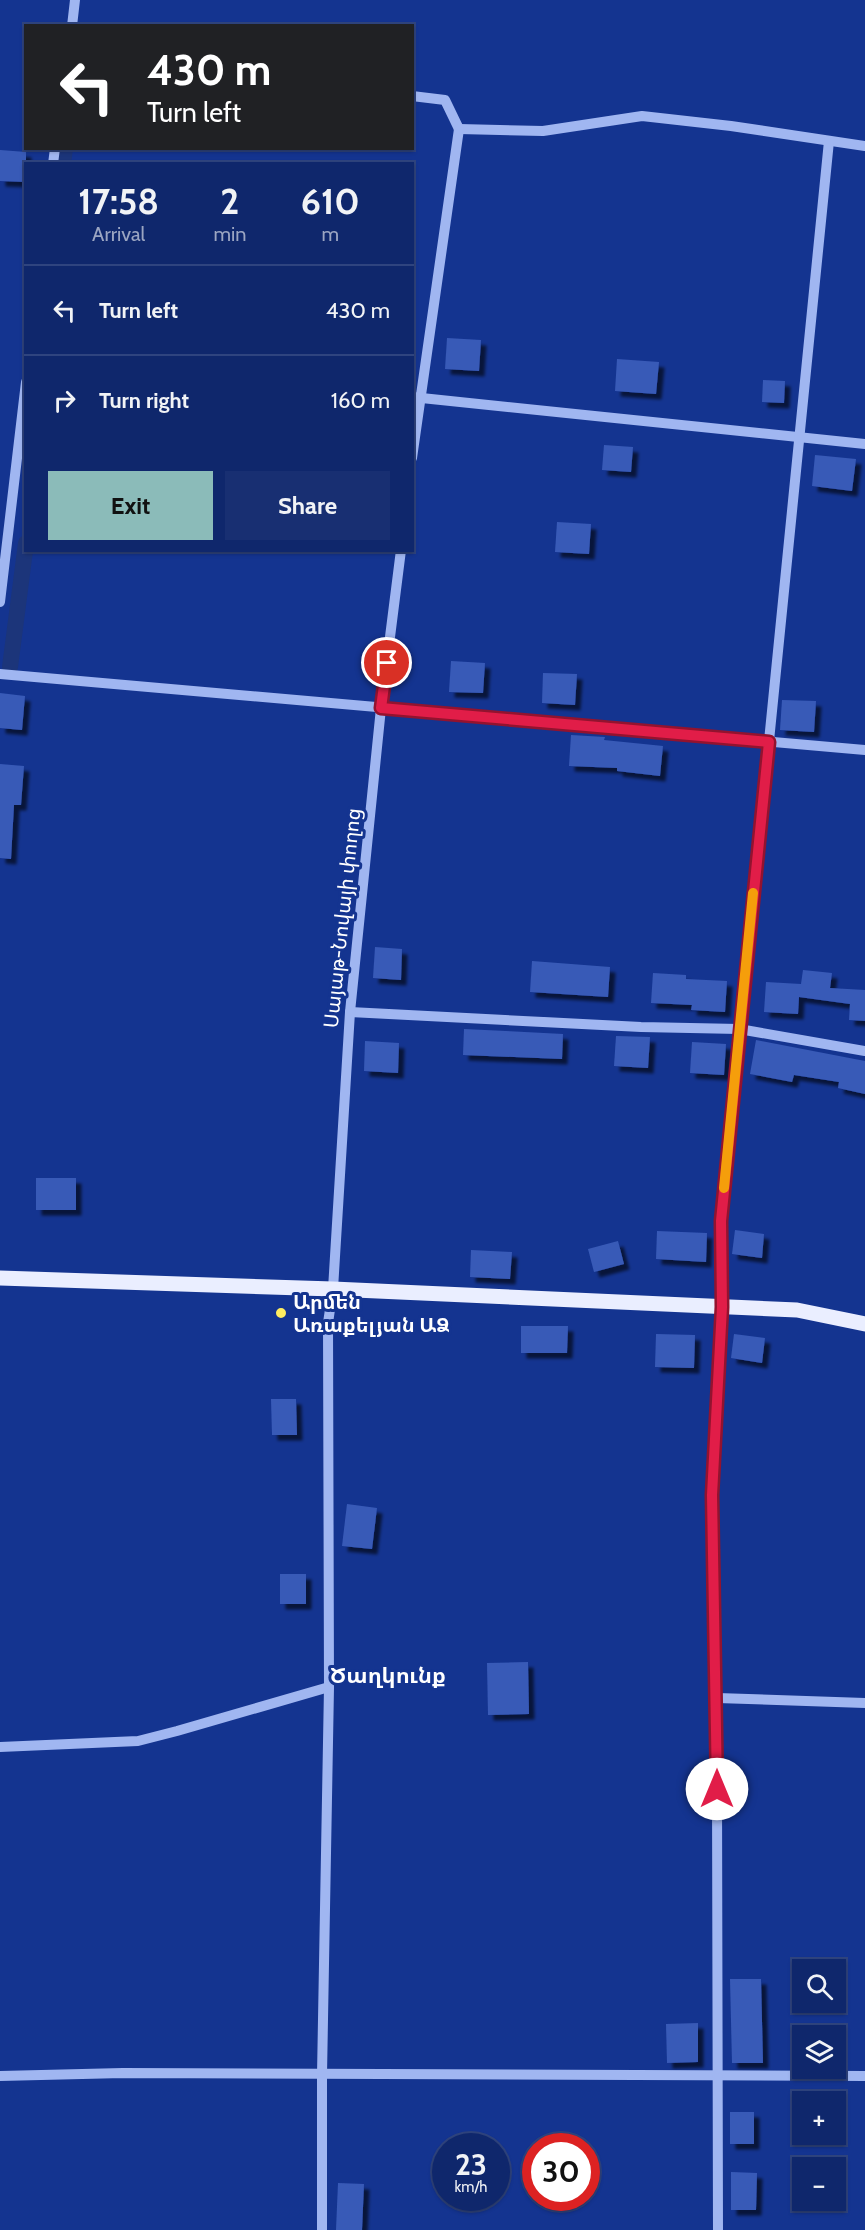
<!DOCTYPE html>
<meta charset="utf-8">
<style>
body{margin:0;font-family:Cabin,"Noto Sans Armenian",sans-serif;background:#182f72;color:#f1f3f6;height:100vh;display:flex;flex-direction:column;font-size:22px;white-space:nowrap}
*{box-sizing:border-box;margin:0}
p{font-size:20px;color:#9ba5c2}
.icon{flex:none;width:33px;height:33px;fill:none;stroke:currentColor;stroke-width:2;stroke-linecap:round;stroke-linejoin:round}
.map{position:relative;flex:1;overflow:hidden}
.panel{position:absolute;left:24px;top:162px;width:390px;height:390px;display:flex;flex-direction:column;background:#0f276c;border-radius:0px;box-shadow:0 2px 4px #0004,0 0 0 2px #2f447f}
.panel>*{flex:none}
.guide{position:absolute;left:24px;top:24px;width:390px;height:126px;border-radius:0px;box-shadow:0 2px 4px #0004,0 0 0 2px #2f447f;background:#202124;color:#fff;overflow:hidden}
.buttons{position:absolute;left:792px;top:1959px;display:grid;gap:12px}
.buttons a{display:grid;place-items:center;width:54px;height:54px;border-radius:0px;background:#0f276c;box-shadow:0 2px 4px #0004,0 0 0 2px #2f447f;font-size:30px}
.speed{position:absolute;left:432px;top:2133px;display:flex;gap:12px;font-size:30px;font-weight:700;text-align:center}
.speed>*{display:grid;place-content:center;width:78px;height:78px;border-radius:50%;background:#0f276c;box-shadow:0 2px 4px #0004,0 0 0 2px #2f447f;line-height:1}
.speed small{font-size:15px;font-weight:400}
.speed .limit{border:9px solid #d22;background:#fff;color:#111}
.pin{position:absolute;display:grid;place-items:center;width:51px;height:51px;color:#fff;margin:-26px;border:3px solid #fff;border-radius:50%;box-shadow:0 2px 6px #0007}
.me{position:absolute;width:66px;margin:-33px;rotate:0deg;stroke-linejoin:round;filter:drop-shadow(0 0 4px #0008)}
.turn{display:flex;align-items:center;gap:21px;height:126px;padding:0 24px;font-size:27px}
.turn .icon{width:78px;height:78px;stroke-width:2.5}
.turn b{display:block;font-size:42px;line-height:51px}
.eta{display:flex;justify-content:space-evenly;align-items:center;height:102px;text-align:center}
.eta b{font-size:36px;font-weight:700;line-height:42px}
.action{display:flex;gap:12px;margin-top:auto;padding:12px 24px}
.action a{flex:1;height:69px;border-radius:0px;background:#8bbbb9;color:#111;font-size:24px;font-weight:700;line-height:69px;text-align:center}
.action a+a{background:#182f72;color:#f1f3f6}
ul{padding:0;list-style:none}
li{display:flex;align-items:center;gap:18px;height:90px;padding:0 24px;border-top:2px solid #2f447f}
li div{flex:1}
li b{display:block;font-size:22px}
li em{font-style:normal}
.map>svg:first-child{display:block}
</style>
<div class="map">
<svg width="865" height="2230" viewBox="0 0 865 2230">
<defs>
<filter id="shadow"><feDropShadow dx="5.5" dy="5.5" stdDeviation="1.5" flood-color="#0009"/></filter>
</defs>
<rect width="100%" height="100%" fill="#143490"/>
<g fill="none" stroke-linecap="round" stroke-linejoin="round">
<g stroke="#1c357a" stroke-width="16">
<path d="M63,164L65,148"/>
<path d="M10,667L26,543"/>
</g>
</g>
<g fill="#385ab7" filter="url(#shadow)">
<path d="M0,150L26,152V182L0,181Z"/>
<path d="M447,338L481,340L479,371L445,369Z"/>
<path d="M617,359L659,362L656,394L615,391Z"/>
<path d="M763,380L785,381L784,403L762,402Z"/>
<path d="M604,445L633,447L631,472L602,470Z"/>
<path d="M815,455L856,459L852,491L812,486Z"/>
<path d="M557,522L591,524L589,554L555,552Z"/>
<path d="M451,661L485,663L483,693L449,692Z"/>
<path d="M543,673L577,674L575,705L542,703Z"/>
<path d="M0,693L25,696L22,730L0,728Z"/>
<path d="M782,700L816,701L814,732L780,730Z"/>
<path d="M571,735L605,737L604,740L663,746L660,776L617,771V768L569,766Z"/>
<path d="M0,764L24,766L21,805H14L11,859L0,858Z"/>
<path d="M375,947L402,949L401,980L373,978Z"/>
<path d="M532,961L610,967L608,997L530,992Z"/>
<path d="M803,970L832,973L830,988L865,990V1021L849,1020L850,1004L799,997L798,1014L764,1012L766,982L801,984Z"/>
<path d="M653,973L686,975V979L727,981L725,1012L691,1010L692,1005L651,1003Z"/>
<path d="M464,1029L563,1034L562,1059L463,1055Z"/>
<path d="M616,1036L650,1037L648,1068L614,1066Z"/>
<path d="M756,1040L865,1061V1094L838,1088L839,1082L794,1075L792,1082L750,1074Z"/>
<path d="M365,1041L399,1043L398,1073L364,1071Z"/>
<path d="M692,1042L726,1044L724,1075L690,1073Z"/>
<rect x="36" y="1178" width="40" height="32"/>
<path d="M735,1230L764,1234L762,1258L732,1254Z"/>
<path d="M657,1231L707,1233L706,1262L656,1259Z"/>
<path d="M618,1241L624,1264L594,1272L588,1249Z"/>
<path d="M471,1250L512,1252L510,1279L470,1277Z"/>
<path d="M521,1326H568L567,1353H521Z"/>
<path d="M656,1334L695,1335L694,1368L655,1367Z"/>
<path d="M734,1334L765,1338L762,1363L731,1358Z"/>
<path d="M271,1399H296L297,1435H272Z"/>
<path d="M347,1504L377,1508L372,1549L342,1546Z"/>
<rect x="280" y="1574" width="26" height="30"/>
<path d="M528,1662L529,1714L488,1715L487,1663Z"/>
<path d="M730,1979H761L763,2063H732Z"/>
<path d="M698,2023V2062L667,2063L666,2024Z"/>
<rect x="730" y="2112" width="24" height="32"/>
<path d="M731,2172L757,2173L756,2210H731Z"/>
<path d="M338,2183L364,2184L362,2230H336Z"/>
</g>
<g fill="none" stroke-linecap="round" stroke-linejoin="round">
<g stroke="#a0b6f1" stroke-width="10">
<path d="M72,26L75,0"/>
<path d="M412,96L445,100L459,129"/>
<path d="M459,129L543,131L642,116L731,126L865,146"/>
<path d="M53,164L55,148"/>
<path d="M412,397L865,444"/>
<path d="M412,458L459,129"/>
<path d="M0,602L26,382"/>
<path d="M0,674L865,750"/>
<path d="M350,1012L641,1027L739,1029L865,1051"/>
<path d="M717,1698L865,1703"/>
<path d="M0,1747L138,1741L177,1731L329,1687"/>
<path d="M0,2076L123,2073L865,2076"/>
<path d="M322,2230V2075L329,1687L328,1323L333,1289L350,1012L381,708L401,550"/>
<path d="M718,2230L717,1789L712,1495L722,1307L721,1221L829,141"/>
</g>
<path stroke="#eaeeff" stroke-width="15" d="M0,1278L333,1289L797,1310L865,1324"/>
</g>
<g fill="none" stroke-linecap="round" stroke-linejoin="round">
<defs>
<path id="route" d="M387,663L381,708L769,742L721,1221L722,1307L712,1495L717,1789"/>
</defs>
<use href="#route" stroke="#92132f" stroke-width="15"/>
<use href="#route" stroke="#e11d48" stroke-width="10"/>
<path stroke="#f59e0b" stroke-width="10" d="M724,1188L753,893"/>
</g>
<circle fill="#ffed60" stroke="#143490" stroke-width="2" cx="281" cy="1313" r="6"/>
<g text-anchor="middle" stroke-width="6" stroke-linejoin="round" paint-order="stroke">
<g font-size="20" fill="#fff" stroke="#143490">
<text transform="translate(342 918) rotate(-84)" y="7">Սայաթ-Նովայի փողոց</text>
</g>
<g font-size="20" font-weight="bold" fill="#fff" stroke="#143490" text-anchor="start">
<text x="293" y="1309">Արմեն<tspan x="293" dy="23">Առաքելյան ԱՁ</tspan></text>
</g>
<g font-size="22" font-weight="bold" fill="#fff" stroke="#143490">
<text x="388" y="1683">Ծաղկունք</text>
</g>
</g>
</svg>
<div class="buttons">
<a><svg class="icon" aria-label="search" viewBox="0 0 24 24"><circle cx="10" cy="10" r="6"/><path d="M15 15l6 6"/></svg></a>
<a><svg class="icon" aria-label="layers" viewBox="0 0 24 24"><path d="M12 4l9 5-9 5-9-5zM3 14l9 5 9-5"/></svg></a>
<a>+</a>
<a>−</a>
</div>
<div class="speed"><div>23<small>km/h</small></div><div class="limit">30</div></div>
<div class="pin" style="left:387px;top:663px;background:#d93025"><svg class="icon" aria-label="arrive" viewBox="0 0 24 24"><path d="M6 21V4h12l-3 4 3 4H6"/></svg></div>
<svg class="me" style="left:717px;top:1789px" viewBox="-20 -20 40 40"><circle r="19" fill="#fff"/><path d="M0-13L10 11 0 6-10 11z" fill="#e11d48"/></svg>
<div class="guide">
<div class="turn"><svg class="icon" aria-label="left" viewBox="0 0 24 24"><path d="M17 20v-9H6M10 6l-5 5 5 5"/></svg><div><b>430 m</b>Turn left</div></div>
</div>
<section class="panel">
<div class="eta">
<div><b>17:58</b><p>Arrival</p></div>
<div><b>2</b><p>min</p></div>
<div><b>610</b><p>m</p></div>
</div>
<ul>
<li><svg class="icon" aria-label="left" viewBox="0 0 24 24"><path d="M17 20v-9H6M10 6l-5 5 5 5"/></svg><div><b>Turn left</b></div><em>430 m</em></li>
<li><svg class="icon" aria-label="right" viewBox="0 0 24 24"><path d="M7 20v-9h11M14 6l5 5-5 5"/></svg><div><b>Turn right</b></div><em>160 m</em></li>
</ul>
<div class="action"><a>Exit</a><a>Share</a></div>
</section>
</div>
